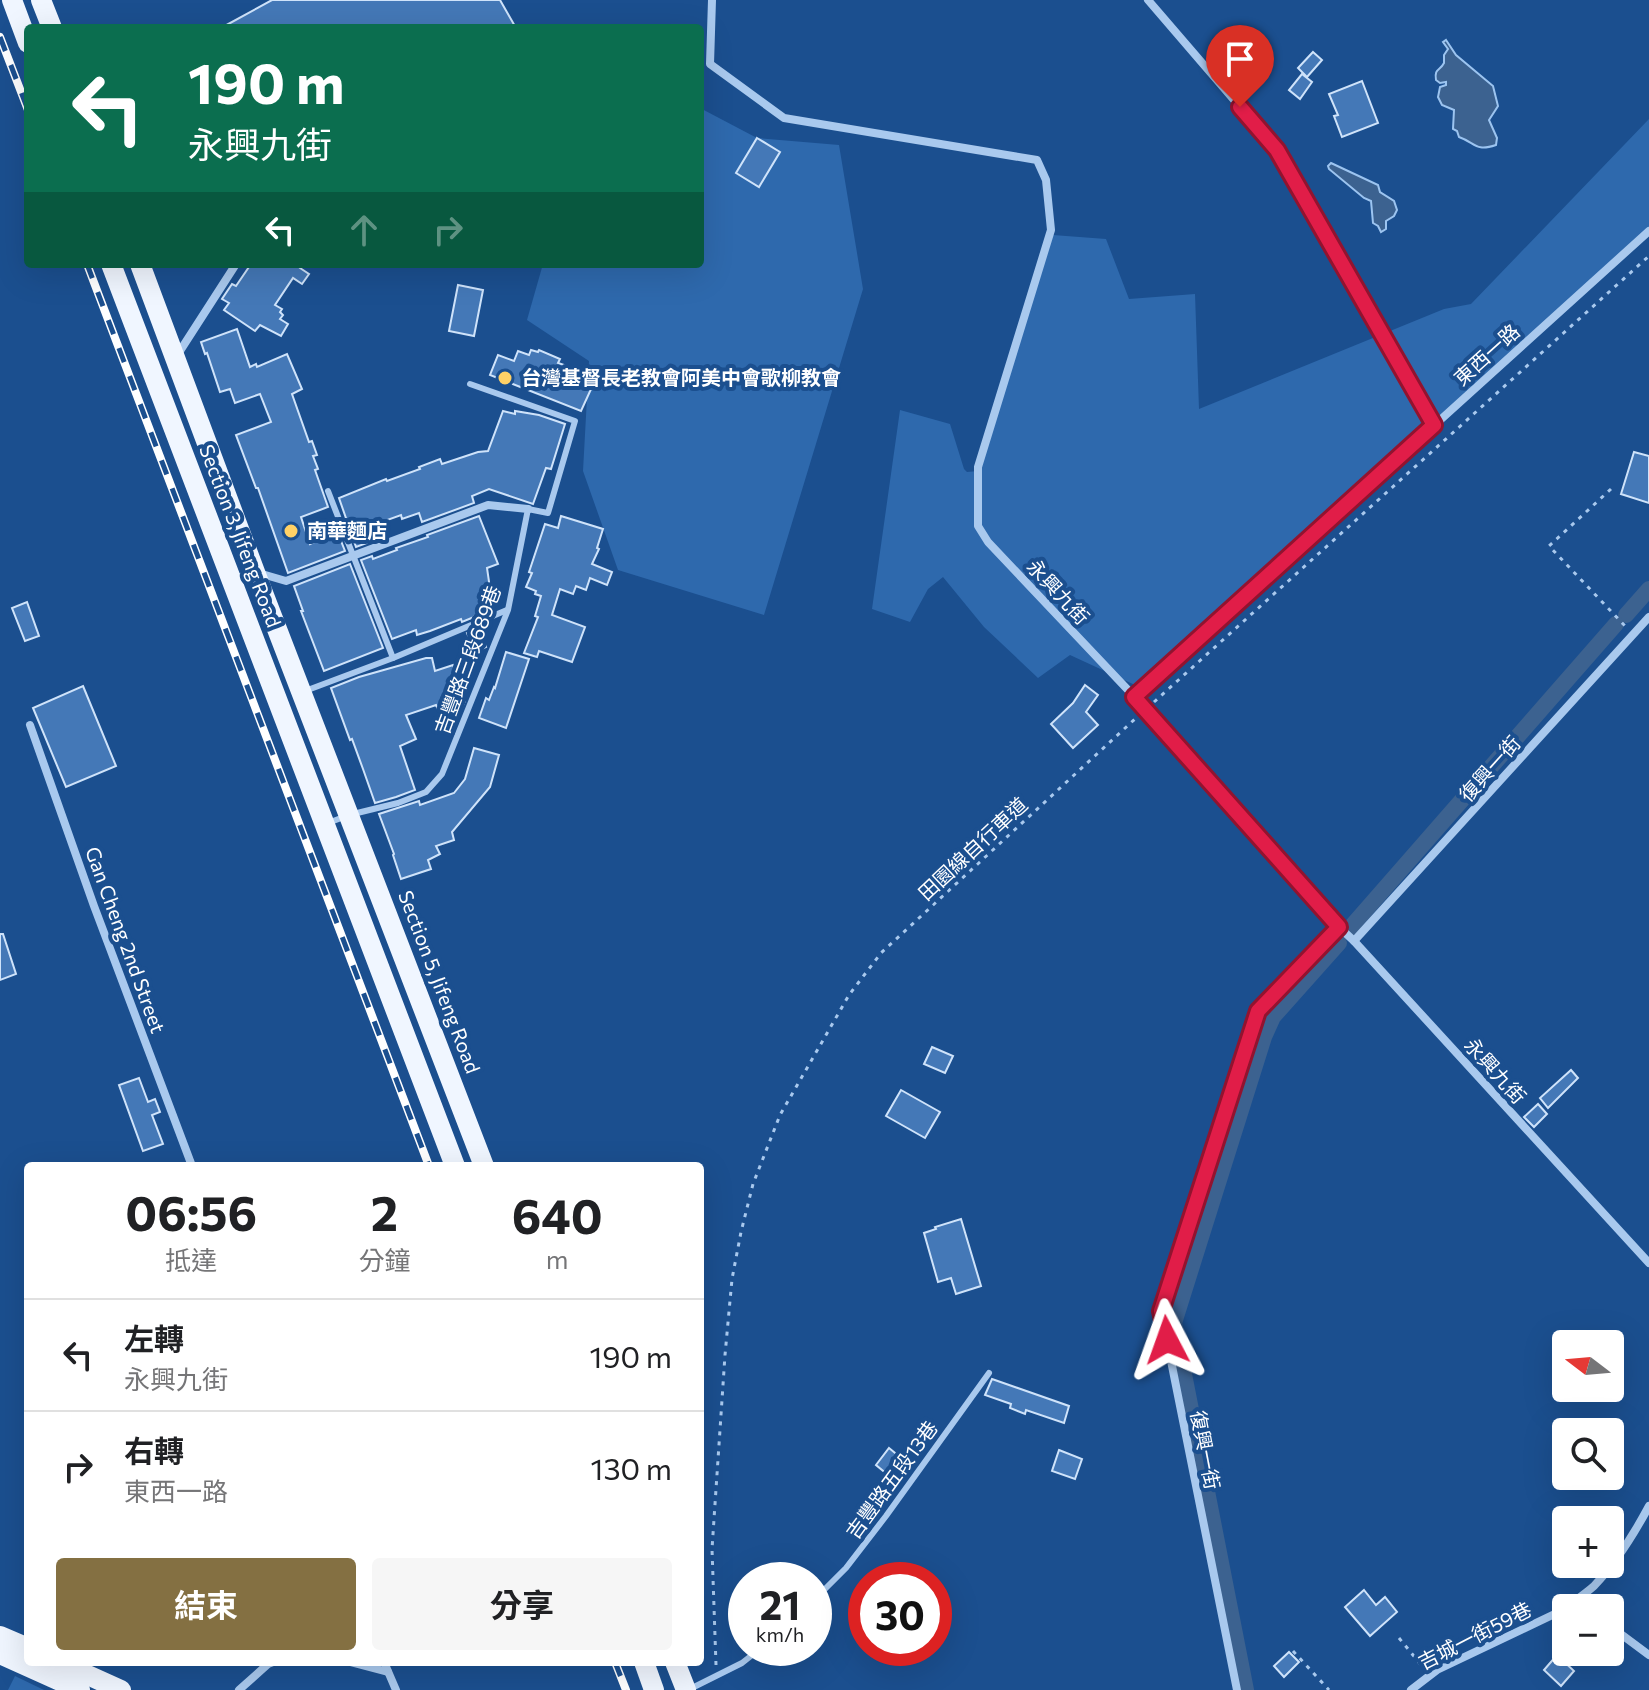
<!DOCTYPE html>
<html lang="zh-TW">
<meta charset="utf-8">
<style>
body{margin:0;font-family:Commissioner,"Noto Sans TC",sans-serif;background:#f6f6f6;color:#202124;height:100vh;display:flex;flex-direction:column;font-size:30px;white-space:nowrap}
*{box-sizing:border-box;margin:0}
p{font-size:26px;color:#757577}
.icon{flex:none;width:44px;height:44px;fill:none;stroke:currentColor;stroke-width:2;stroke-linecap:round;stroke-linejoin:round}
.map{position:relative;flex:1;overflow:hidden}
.sheet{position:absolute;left:24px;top:1162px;width:680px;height:504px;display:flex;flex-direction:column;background:#fff;border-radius:8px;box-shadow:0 8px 32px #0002}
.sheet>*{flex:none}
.guide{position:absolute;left:24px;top:24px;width:680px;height:244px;border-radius:8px;box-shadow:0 8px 32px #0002;background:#0b6e4f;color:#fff;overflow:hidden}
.needle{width:52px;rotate:286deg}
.tools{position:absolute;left:1552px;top:1330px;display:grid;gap:16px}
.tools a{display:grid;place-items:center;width:72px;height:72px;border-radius:8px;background:#fff;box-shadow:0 8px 32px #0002;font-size:40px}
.speed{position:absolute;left:728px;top:1562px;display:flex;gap:16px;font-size:40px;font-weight:700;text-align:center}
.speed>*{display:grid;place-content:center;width:104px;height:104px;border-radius:50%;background:#fff;box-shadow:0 8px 32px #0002;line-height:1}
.speed small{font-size:20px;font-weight:400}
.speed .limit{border:12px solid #d22;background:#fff;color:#111}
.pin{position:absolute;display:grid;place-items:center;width:68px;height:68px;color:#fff;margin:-82px -34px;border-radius:50% 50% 50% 0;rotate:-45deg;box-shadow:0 0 8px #0007}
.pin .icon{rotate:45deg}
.me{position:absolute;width:88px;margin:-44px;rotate:356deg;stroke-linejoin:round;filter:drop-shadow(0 0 6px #0008)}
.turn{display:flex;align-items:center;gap:28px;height:168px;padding:0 32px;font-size:36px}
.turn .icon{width:104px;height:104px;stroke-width:2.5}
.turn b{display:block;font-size:56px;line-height:68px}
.lanes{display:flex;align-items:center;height:76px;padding:0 32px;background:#0003;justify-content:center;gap:40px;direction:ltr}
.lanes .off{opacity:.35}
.eta{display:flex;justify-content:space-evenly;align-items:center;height:136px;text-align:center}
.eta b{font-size:48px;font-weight:700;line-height:56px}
.cta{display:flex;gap:16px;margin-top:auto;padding:16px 32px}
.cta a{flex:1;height:92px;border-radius:8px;background:#847042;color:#fff;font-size:32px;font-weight:700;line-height:92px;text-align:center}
.cta a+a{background:#f6f6f6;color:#202124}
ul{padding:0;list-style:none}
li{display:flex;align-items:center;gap:24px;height:112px;padding:0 32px;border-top:2px solid #e0e0e0}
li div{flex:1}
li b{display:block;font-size:30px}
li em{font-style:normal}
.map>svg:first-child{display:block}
</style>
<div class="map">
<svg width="1649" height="1690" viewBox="0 0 1649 1690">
<rect width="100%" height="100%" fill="#1b4f8f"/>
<g fill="#2e69ad">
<path d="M700,108L757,138L839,145L863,289L764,615L618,570L583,471L589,361L527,320L543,264H700Z"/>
<path d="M1649,119V230L1135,685L1070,655L1038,678L984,627L943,577L928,589L910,622L872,609L900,410L950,424L964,469L967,472L978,471L1053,235L1106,239L1129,299L1195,294L1199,409L1444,309L1471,304Z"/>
<path d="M15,1676L44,1690H8Z"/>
</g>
<g fill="#3c6290" stroke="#9cc4f0" stroke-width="2">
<path d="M1446,40L1456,55L1493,86L1498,106L1489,120L1497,138L1496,145C1475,152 1476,143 1459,137L1457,131L1453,129L1454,110L1442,105L1438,97L1440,87L1446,85V82L1440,83L1436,80C1434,68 1440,71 1444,63V55L1448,49L1443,42Z"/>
<path d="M1331,163L1378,185L1380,192L1394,201L1397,210L1394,216L1386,221V229L1381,232L1378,226L1373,223L1371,201L1364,198L1329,169L1328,166Z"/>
</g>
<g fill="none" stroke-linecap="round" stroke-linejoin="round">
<g stroke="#3c6290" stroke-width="16">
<path d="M1626,615L1649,589"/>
<path d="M1350,928L1616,624"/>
<path d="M1246,1690L1174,1323L1264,1037L1273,1017L1339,943"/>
</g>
</g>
<g fill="#4478b7" stroke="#cfe3fa" stroke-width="2">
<path d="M272,0H500L516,28H221Z"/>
<path d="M1313,52L1322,60L1307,77L1298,68Z"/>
<path d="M1302,74L1312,82L1300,99L1289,90Z"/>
<path d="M1362,81L1378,123L1342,137L1334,116L1338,115L1329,94Z"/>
<path d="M757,138L780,152L759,187L736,173Z"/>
<path d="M251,264H302L300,268L309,274L302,284L293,278L275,305L282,309L280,312L283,315L280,319L288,324L281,336L260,325L255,331L224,310L229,303L222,299L232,284L236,286Z"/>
<path d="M458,285L483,290L474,336L449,331Z"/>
<path d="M237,329L250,367L256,364L257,367L287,354L302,389L292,394L309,442L312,441L317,455L313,456L318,469L315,470L328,507L301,517L310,544L337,531L345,551L288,573L258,488H256L236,435L271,422L260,394L235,403L230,389L220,392L207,353L205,354L201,342Z"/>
<path d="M531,350L538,352L539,350L560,359L558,363L597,376L581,411L490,375L498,355L514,361L518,351L529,355Z"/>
<path d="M503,411L515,414V411L539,415L565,424L551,469L546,468L533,504L489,489L472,496L474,503L422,522L419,513L402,519L401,515L362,529L367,543L356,547L339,498L386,479L387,481L420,469L419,467L440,459L442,464L478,452L488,451Z"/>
<path d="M1634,452L1649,456V503L1621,494Z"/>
<path d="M479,516L498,564L487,568L493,609L474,616V617L462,622L461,619L430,631L417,635L416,630L392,639L361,560L372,556L373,559L397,550L396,548L428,537L427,535Z"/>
<path d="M561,516L603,529L597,548L599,549L592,564L612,572L607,585L590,578L586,590L576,586L573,594L560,589L552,615L585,627L572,662L539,651L537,657L524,653L538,617L535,616L541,596L535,594L536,591L526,587L532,573L529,572L545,524L558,528Z"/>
<path d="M350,564L383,648L324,671L301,611H303L294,586Z"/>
<path d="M27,602L39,636L25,641L12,608Z"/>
<path d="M479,628L486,647L475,652L467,633Z"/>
<path d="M506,652L529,659L506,728L479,718L486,698L489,700L494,687L495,688Z"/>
<path d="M426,658H432L435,671L453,665L465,701L459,714L443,721L436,705L406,715L416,739L400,746L415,790L396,797L375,803L363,769L352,739L350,740L331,688L359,677Z"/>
<path d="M1085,685L1098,695L1086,712L1098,725L1073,748L1051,724L1073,703Z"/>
<path d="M83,686L116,766L66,787L33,708Z"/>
<path d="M474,748L499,755L490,787L452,832L454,840L436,846L440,854L428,860L431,869L401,879L393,855L394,854L379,814L419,801L420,805L454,793L465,779Z"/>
<path d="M0,934H3L16,974L0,980Z"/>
<path d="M932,1047L953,1056L945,1073L924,1064Z"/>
<path d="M1571,1070L1578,1078L1548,1108L1540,1098Z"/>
<path d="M139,1078L148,1102L155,1099L160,1112L152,1115L163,1144L143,1151L119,1085Z"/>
<path d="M901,1090L940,1112L925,1138L886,1116Z"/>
<path d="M1538,1104L1547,1114L1534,1127L1524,1117Z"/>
<path d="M961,1219L981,1286L956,1294L951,1278L938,1282L924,1233L936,1229L935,1227Z"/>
<path d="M992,1379L1069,1406L1064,1423L1026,1410L1025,1414L1010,1408L1011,1404L985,1395Z"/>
<path d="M889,1448L906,1462L893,1479L876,1465Z"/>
<path d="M1059,1450L1082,1459L1075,1479L1052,1471Z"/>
<path d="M1364,1590L1376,1605L1385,1597L1397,1612L1370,1636L1345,1607Z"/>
<path d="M1289,1652L1299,1662L1284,1677L1274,1666Z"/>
<path d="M1557,1655L1574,1671L1561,1686L1544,1670Z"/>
</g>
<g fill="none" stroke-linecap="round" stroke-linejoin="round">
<g stroke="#a9c9ee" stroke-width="3" stroke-dasharray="4 6" stroke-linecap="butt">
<path d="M1611,489L1549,546L1626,627"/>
<path d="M1154,702L1649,256"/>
<path d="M1399,1638L1422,1666"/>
<path d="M1293,1651L1329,1690"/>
<path d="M716,1665L712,1549L725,1355L732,1279L741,1232L753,1184L780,1115L849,995L881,953L1136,718"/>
</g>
<g stroke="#a9c9ee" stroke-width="6">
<path d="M328,491L393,658"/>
<path d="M305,691L393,658L507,610"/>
<path d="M328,823L349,815L398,803L426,792L442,774L508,610L528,509L548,513L575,421L470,384"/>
<path d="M814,1600L846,1568L886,1516L989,1373"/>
<path d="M690,1689L742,1663L761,1648"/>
</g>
<g stroke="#a9c9ee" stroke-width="8">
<path d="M712,0L710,64L784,118L1037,160L1046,180L1051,230L978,467V526L988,542L1146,709L1339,927L1354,941L1649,1263"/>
<path d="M1148,0L1277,150L1434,425"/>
<path d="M178,354L236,264"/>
<path d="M232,580L255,572L286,581L488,505L528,509"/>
<path d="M1134,697L1649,231"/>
<path d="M30,725L94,906L192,1166"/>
<path d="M1354,941L1649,617"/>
<path d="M1610,1626L1649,1655"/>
<path d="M350,1662L388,1672"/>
<path d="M384,1662L396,1690"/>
<path d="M239,1690L268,1664L273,1662"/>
<path d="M1237,1690L1161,1311L1258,1011L1339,927"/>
<path d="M1411,1690L1437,1670L1563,1610C1573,1602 1585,1594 1594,1586C1616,1563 1634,1534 1649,1506"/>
</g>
<g stroke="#f0f6ff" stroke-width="20">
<path d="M12,0L28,43"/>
<path d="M41,0L52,28"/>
<path d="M111,264L455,1166"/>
<path d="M140,264L255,572L484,1166"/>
<path d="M0,1636L28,1648"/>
<path d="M0,1654L80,1690"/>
<path d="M59,1662L121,1690"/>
<path d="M644,1662L654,1690"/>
<path d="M675,1662L686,1690"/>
</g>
<defs>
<g id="rail">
<path d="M0,37L28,110"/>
<path d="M87,264L429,1166"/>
<path d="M615,1662L626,1690"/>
</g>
</defs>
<use href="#rail" stroke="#fff" stroke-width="8"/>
<use href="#rail" stroke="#1b4f8f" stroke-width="5" stroke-dasharray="15" stroke-linecap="butt"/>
</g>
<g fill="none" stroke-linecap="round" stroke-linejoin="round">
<defs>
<path id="route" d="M1167,1340L1161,1311L1258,1011L1339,927L1134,697L1434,425L1277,150L1240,107"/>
</defs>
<use href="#route" stroke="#92132f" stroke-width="20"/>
<use href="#route" stroke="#e11d48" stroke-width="14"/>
</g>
<g fill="#ffd166" stroke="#1b4f8f" stroke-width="3">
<circle cx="505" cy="378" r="8"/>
<circle cx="291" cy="531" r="8"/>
</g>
<g text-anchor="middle" stroke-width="8" stroke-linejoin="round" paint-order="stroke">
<g font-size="20" fill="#fff" stroke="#1b4f8f">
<text transform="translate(1487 355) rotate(-42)" y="7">東西一路</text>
<text transform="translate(240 536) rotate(69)" y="7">Section 3, Jifeng Road</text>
<text transform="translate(1058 592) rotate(47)" y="7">永興九街</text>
<text transform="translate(468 660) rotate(-70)" y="7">吉豐路三段689巷</text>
<text transform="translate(1490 769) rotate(-48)" y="7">復興一街</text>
<text transform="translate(973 849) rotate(-43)" y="7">田園線自行車道</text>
<text transform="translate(125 940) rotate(70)" y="7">Gan Cheng 2nd Street</text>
<text transform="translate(439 982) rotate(69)" y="7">Section 5, Jifeng Road</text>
<text transform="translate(1495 1071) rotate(48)" y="7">永興九街</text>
<text transform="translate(1205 1450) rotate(79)" y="7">復興一街</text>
<text transform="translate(892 1480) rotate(-54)" y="7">吉豐路五段13巷</text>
<text transform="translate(1475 1636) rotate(-27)" y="7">吉城一街59巷</text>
</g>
<g font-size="20" font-weight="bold" fill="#fff" stroke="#1b4f8f" text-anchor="start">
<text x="521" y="385">台灣基督長老教會阿美中會歌柳教會</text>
<text x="307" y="538">南華麵店</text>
</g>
</g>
</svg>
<div class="tools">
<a><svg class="needle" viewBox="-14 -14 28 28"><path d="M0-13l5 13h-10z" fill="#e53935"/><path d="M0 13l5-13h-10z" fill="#757577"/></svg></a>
<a><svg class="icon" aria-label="search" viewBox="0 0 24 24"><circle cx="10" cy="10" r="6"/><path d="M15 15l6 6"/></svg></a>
<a>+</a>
<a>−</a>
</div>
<div class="speed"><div>21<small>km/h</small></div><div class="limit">30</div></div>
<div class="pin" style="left:1240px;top:107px;background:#d93025"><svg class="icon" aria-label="arrive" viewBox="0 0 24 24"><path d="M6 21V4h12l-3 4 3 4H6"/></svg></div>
<svg class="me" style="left:1167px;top:1340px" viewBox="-20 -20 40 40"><path d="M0-17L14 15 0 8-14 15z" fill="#e11d48" stroke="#fff" stroke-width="4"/></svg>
<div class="guide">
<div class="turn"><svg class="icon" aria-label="left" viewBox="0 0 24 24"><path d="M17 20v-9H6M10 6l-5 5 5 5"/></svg><div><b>190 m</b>永興九街</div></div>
<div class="lanes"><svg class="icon" aria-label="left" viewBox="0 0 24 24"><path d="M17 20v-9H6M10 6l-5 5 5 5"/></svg><svg class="icon off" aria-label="ahead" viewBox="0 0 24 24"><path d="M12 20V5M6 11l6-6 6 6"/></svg><svg class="icon off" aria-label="right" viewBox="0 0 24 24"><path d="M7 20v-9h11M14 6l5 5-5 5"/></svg></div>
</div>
<section class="sheet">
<div class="eta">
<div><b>06:56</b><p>抵達</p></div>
<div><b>2</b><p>分鐘</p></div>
<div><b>640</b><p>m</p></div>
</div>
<ul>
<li><svg class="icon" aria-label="left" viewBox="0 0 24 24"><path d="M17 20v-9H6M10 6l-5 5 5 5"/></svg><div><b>左轉</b><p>永興九街</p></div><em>190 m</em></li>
<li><svg class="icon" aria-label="right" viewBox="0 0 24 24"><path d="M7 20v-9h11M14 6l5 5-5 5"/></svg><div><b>右轉</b><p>東西一路</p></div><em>130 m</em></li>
</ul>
<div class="cta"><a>結束</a><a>分享</a></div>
</section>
</div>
